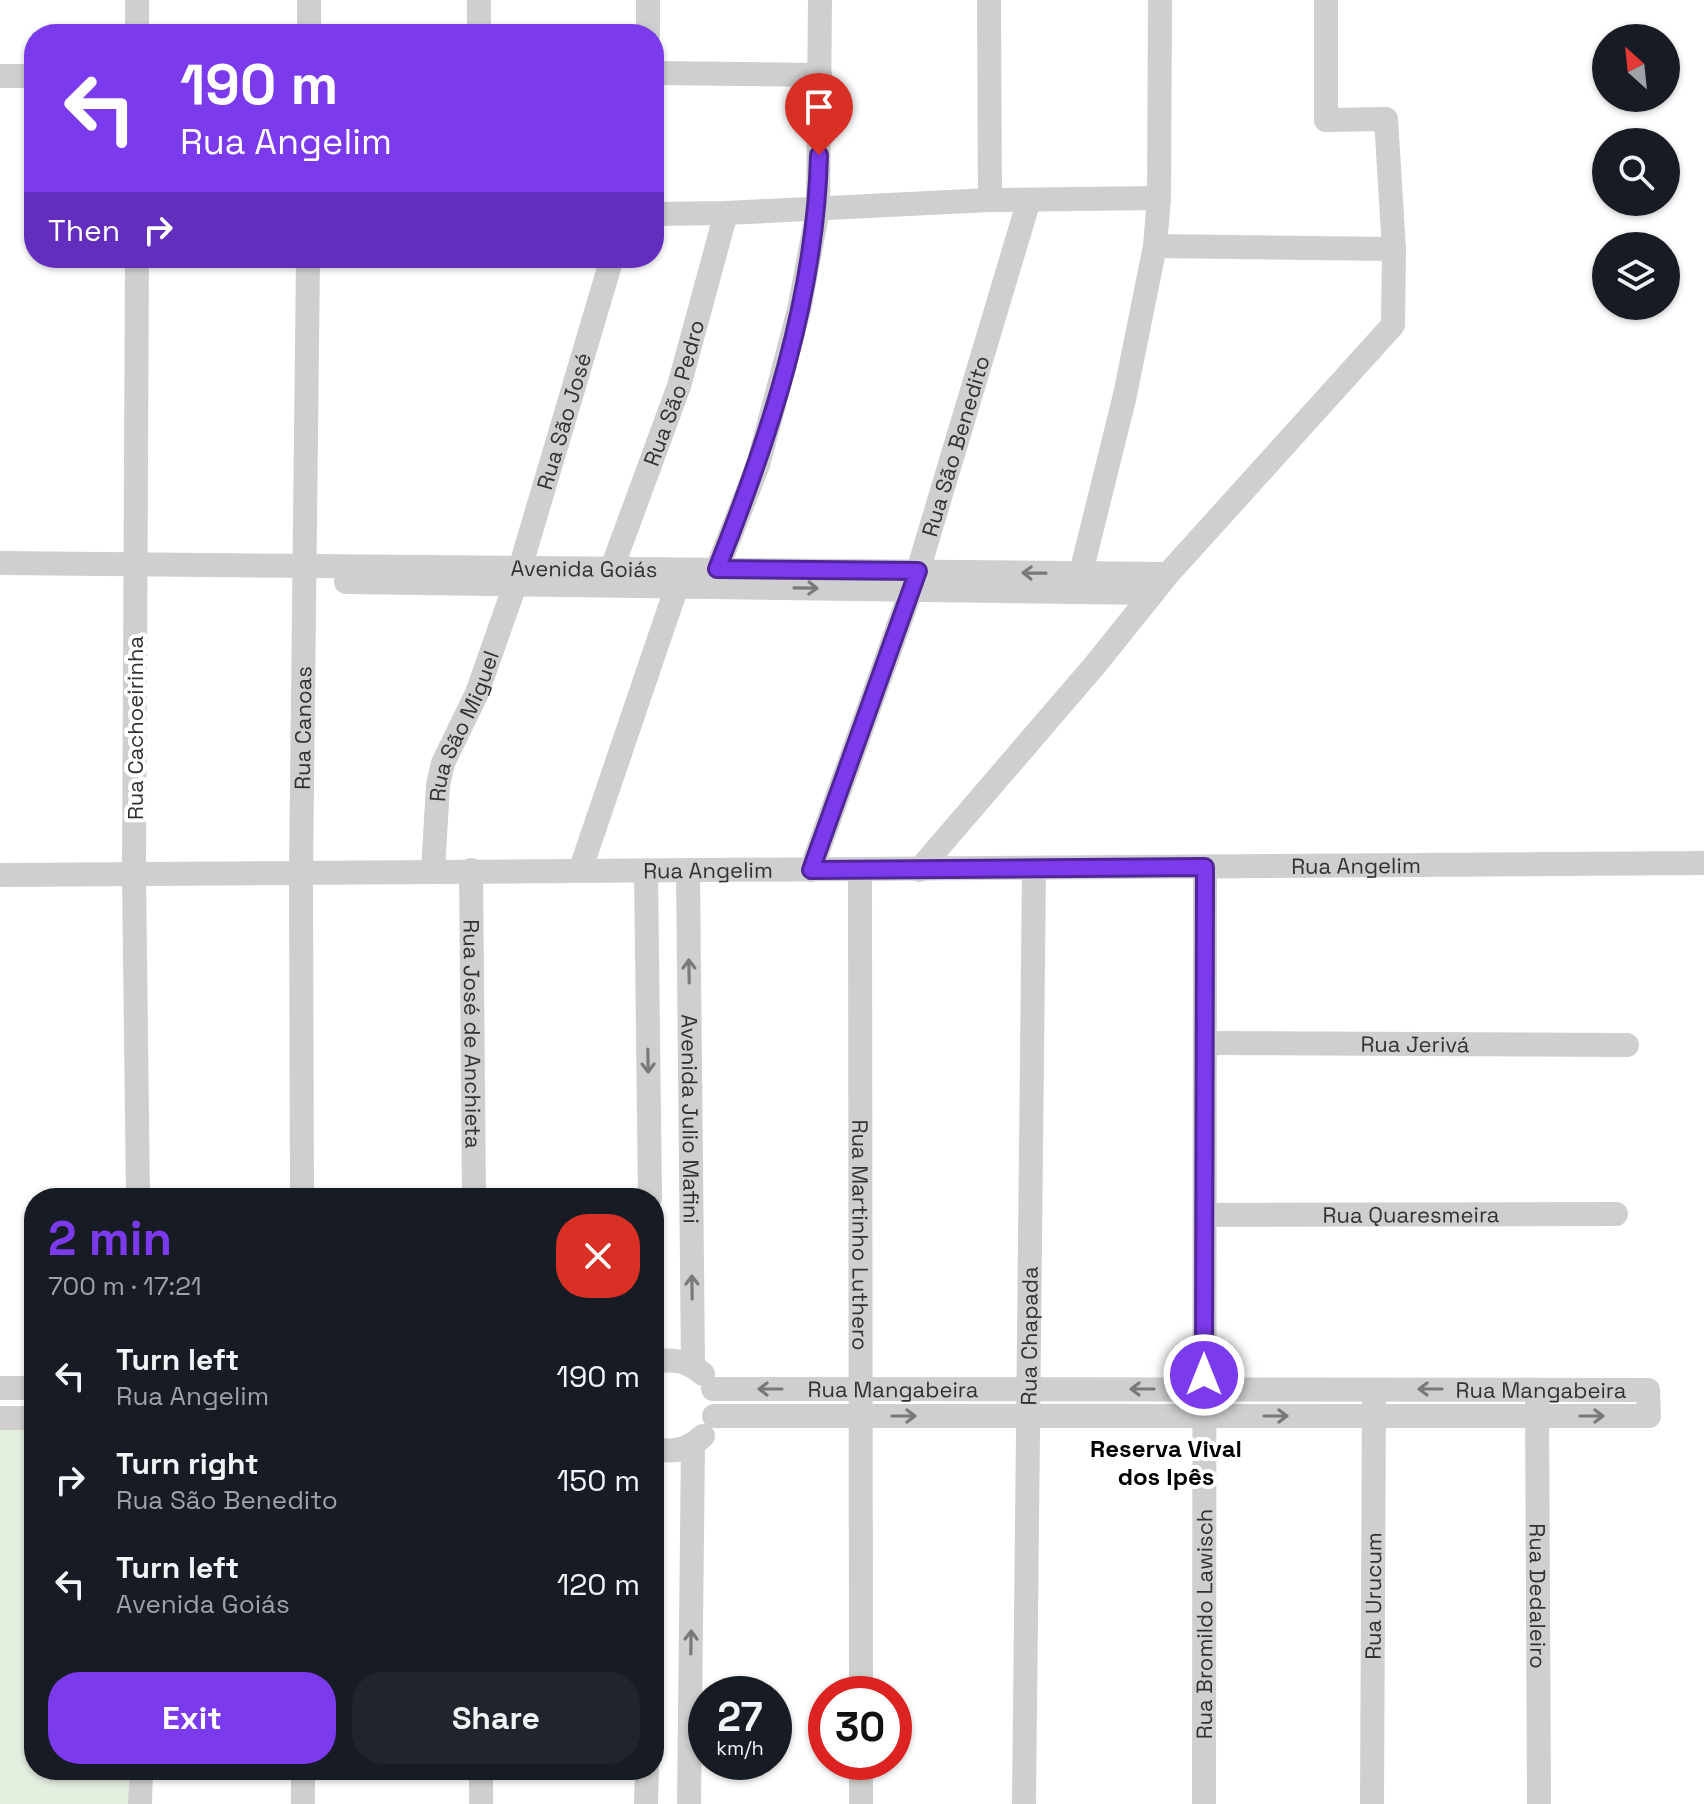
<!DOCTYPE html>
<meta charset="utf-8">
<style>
body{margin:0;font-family:"Space Grotesk",sans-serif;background:#20242c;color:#f1f3f6;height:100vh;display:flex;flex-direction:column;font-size:30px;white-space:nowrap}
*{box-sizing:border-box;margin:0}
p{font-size:26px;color:#9ea1a6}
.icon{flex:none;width:44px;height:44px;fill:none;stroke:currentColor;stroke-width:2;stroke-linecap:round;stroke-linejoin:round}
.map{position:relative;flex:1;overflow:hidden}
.drawer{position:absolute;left:24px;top:1188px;width:640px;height:592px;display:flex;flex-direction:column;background:#171b24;border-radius:32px;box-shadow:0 2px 6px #0004}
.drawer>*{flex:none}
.guide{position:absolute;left:24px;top:24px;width:640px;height:244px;border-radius:32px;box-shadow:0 2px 6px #0004;background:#7c3aed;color:#fff;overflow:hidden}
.needle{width:52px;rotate:333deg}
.buttons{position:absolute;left:1592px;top:24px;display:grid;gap:16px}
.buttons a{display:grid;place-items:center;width:88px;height:88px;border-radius:50%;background:#171b24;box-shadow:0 2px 6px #0004;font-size:40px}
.speed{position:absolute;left:688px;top:1676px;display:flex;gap:16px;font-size:40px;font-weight:700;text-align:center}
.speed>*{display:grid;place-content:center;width:104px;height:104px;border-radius:50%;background:#171b24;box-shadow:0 2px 6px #0004;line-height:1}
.speed small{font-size:20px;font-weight:400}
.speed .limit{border:12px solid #d22;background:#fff;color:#111}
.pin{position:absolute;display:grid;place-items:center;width:68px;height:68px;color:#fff;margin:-82px -34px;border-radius:50% 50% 50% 0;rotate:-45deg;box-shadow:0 0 8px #0007}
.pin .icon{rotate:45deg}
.me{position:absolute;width:88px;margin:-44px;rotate:0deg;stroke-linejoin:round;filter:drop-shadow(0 0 6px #0008)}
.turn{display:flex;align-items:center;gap:28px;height:168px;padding:0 24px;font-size:36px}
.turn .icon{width:104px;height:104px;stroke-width:2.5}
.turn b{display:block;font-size:56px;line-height:68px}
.then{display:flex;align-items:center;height:76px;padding:0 24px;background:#0003;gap:16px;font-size:30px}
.round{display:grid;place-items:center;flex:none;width:84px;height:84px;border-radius:32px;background:#20242c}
.head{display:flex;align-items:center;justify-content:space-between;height:136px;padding:0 24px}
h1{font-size:48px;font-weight:700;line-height:60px;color:#7c3aed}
.primary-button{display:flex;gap:16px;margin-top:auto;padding:16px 24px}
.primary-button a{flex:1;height:92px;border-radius:32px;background:#7c3aed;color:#fff;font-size:32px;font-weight:700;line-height:92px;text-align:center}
.primary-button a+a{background:#20242c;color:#f1f3f6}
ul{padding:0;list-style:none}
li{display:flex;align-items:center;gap:24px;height:104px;padding:0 24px}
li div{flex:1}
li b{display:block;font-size:30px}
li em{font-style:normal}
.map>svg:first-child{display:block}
</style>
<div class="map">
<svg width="1704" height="1804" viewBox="0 0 1704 1804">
<rect width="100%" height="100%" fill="#fff"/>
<path fill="#e5efe0" d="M0,1422H34V1770H128V1804H0Z"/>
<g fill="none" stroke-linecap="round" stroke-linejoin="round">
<g stroke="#cfcfcf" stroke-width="24">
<path d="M137,0V34"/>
<path d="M309,0V34"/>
<path d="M989,0L990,200"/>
<path d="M479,34V0"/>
<path d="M648,34V0"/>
<path d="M654,73L820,75"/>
<path d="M0,76H34"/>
<path d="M654,214L726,213L990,200L1159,198"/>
<path d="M1155,246L1394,249"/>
<path d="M137,258L134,874L138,1198"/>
<path id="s1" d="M0,563L1168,574"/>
<path id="s2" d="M612,568L679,386L726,213"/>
<path d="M717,569L758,465L799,310L818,209L820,0"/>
<path d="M346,582L1152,593"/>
<path d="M1077,589L1125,395L1155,246L1159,198L1160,0"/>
<path id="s3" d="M471,870L474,1198"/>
<path id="s4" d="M811,870L918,571L1029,200"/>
<path d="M919,870L1095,665L1168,574L1393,325L1394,249L1386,119L1326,120V0"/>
<path id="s5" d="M433,871L438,785L443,763L477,693L515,585L612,258"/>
<path d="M580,871L677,586"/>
<path d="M646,871L650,1198"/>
<path id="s6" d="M688,871L693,1365"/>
<path id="s7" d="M860,871L861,1694"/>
<path id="s8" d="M0,875L1704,863"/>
<path id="s9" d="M1205,1043L1627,1045"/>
<path id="s10" d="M302,1198L301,874L308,258"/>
<path id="s11" d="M1205,1215L1616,1214"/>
<path d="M654,1362C674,1358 688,1361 703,1374"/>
<path d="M0,1388H34"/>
<path id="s12" d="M713,1389L1648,1390L1649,1416H714"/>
<path id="s13" d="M1537,1402L1539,1804"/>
<path d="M0,1418H34"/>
<path d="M654,1448C673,1454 689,1449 703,1436"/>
<path d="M861,1762V1804"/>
<path d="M303,1770V1804"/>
<path d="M481,1770V1804"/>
<path d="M140,1804L141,1770"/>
<path d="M646,1804L647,1770"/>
<path d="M689,1804L693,1445"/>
<path id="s14" d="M1024,1804L1034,868"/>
<path id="s15" d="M1204,1804L1205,867"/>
<path id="s16" d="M1372,1804L1374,1402"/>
</g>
</g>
<defs><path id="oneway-shaft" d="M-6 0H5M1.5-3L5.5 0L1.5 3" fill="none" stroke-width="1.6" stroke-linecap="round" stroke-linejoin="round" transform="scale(2)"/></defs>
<g stroke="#797979">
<use href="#oneway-shaft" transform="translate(1034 573) rotate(-179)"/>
<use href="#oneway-shaft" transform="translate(806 588) rotate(1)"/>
<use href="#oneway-shaft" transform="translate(689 971) rotate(-91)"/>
<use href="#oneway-shaft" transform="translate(648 1061) rotate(89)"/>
<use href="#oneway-shaft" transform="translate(692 1287) rotate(-91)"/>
<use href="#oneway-shaft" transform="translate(770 1389) rotate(-180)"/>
<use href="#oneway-shaft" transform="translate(1142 1389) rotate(180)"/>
<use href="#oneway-shaft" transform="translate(1430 1389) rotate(180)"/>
<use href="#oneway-shaft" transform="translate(904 1416)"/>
<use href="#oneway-shaft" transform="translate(1276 1416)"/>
<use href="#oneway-shaft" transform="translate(1592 1416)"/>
<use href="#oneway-shaft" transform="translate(691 1642) rotate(-89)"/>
</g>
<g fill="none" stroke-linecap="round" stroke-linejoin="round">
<defs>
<path id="route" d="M819,155C816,296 769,439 717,569L918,571L811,870L1205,867L1204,1375"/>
</defs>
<use href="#route" stroke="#51269a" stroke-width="20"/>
<use href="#route" stroke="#7c3aed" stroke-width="14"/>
</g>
<g text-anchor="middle" stroke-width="8" stroke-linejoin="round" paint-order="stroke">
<g font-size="22" fill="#323232" stroke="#fff">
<text dy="8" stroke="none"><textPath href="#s2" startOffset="186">Rua São Pedro</textPath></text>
<text dy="8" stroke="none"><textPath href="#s5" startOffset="472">Rua São José</textPath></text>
<text dy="8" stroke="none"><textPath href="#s4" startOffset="448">Rua São Benedito</textPath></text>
<text dy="8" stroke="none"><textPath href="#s1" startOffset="584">Avenida Goiás</textPath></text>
<text dy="8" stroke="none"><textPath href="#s5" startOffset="150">Rua São Miguel</textPath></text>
<text transform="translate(135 728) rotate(-90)" y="8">Rua Cachoeirinha</text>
<text dy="8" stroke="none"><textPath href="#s10" startOffset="470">Rua Canoas</textPath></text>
<text dy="8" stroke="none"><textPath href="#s8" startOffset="1356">Rua Angelim</textPath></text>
<text dy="8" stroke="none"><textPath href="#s8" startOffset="708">Rua Angelim</textPath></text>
<text dy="8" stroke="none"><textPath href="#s3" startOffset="164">Rua José de Anchieta</textPath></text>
<text dy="8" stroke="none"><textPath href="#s9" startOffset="210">Rua Jerivá</textPath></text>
<text dy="8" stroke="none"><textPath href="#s6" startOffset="248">Avenida Julio Mafini</textPath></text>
<text dy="8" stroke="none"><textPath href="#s11" startOffset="206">Rua Quaresmeira</textPath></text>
<text dy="8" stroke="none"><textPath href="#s7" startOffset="364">Rua Martinho Luthero</textPath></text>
<text dy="8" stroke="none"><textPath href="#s14" startOffset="468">Rua Chapada</textPath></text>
<text dy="8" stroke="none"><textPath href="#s12" startOffset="180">Rua Mangabeira</textPath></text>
<text dy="8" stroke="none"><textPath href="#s12" startOffset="828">Rua Mangabeira</textPath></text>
<text dy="8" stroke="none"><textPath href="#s16" startOffset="208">Rua Urucum</textPath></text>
<text dy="8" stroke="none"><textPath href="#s13" startOffset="194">Rua Dedaleiro</textPath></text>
<text dy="8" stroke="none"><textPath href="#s15" startOffset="180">Rua Bromildo Lawisch</textPath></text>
</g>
<g font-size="24" font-weight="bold" fill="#000" stroke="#fff">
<text x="1166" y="1457">Reserva Vival<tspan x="1166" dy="28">dos Ipês</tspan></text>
</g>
</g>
</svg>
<div class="buttons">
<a><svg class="needle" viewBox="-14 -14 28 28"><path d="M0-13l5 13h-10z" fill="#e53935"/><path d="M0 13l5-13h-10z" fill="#9ea1a6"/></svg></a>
<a><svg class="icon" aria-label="search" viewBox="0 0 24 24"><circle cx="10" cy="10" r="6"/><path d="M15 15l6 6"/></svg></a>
<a><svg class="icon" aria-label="layers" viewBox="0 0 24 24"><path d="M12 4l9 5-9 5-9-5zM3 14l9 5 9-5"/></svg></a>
</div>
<div class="speed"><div>27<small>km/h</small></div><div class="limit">30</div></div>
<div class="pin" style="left:819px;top:155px;background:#d93025"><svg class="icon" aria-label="arrive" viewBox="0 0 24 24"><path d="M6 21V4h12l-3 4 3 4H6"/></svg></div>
<svg class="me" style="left:1204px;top:1375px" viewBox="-20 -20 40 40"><circle r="17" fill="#7c3aed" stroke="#fff" stroke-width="3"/><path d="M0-11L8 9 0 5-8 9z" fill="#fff"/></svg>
<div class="guide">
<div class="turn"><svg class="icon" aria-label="left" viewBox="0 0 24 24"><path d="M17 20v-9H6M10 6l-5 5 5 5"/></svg><div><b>190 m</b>Rua Angelim</div></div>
<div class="then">Then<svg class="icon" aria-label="right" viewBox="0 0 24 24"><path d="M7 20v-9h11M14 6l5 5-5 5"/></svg></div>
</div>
<section class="drawer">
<div class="head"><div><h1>2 min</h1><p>700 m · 17:21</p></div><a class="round" style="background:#d93025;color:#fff"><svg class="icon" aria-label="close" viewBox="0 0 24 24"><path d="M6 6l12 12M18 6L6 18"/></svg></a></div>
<ul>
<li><svg class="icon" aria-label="left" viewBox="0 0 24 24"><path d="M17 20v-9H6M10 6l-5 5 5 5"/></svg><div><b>Turn left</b><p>Rua Angelim</p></div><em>190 m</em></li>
<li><svg class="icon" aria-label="right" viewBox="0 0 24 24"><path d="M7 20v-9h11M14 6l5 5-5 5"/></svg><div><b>Turn right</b><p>Rua São Benedito</p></div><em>150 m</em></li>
<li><svg class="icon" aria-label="left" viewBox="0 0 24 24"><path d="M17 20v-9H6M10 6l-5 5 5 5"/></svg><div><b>Turn left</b><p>Avenida Goiás</p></div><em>120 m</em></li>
</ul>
<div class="primary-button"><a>Exit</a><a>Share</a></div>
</section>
</div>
